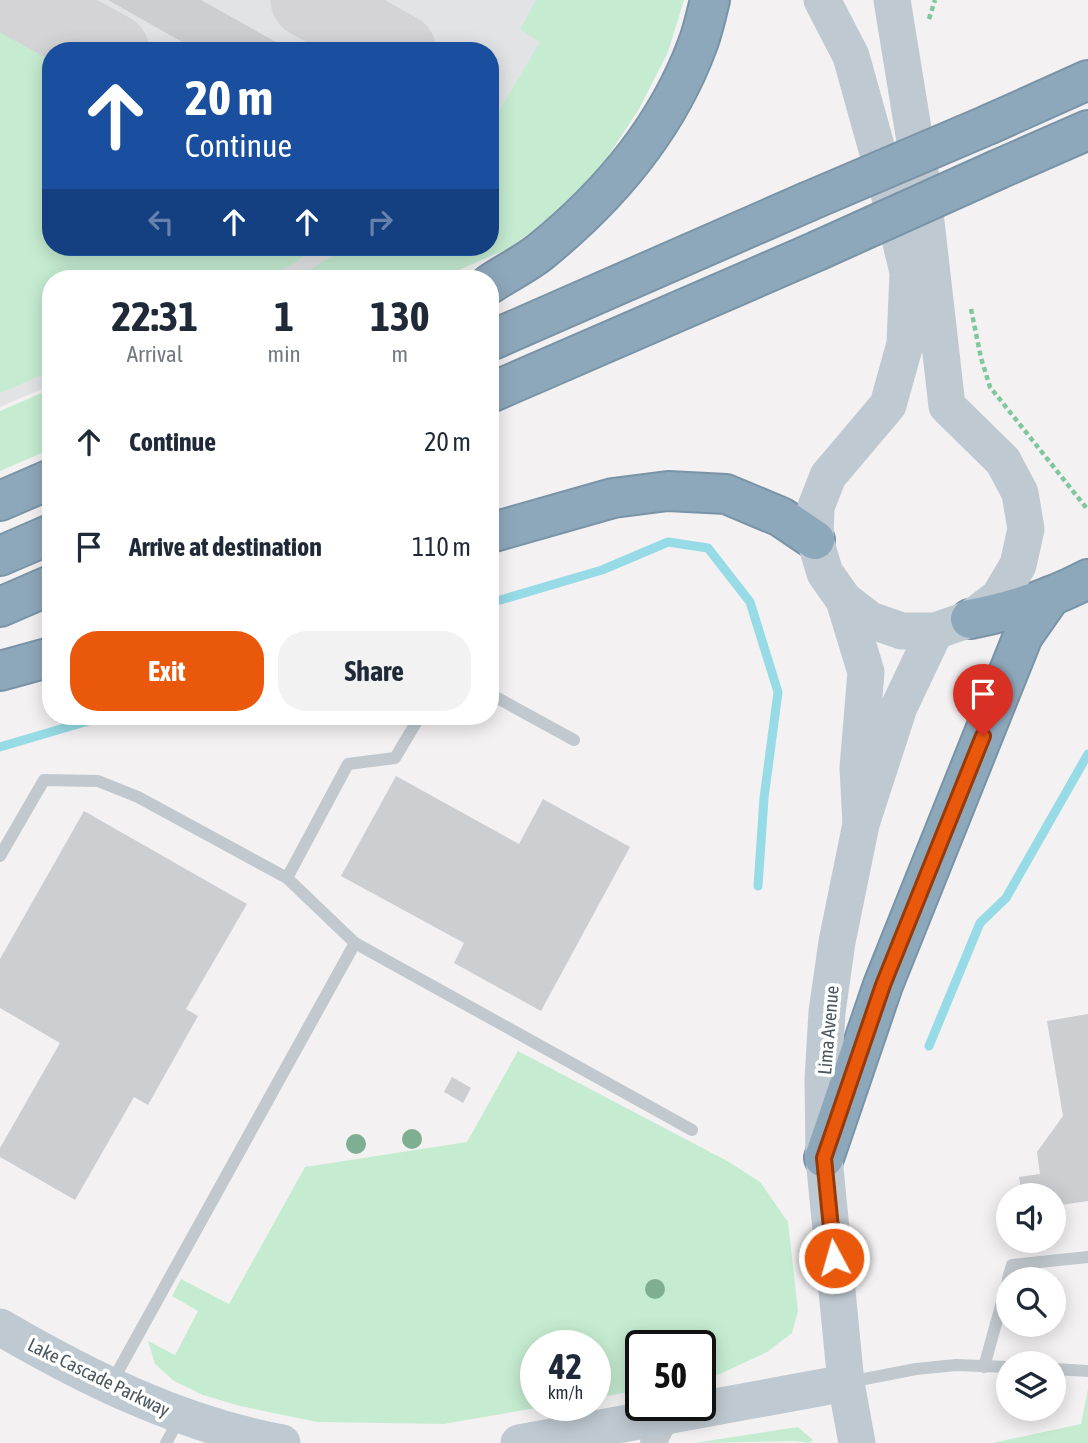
<!DOCTYPE html>
<style>
body{margin:0;font-family:"Asap Condensed",sans-serif;background:#f2f2f3;color:#1f2937;height:100vh;display:flex;flex-direction:column;font-size:26px;white-space:nowrap}
*{box-sizing:border-box;margin:0}
p{font-size:23px;color:#747a83}
.icon{flex:none;width:38px;height:38px;fill:none;stroke:currentColor;stroke-width:2;stroke-linecap:round;stroke-linejoin:round}
.map{position:relative;flex:1;overflow:hidden}
.panel{position:absolute;left:42px;top:270px;width:457px;height:455px;display:flex;flex-direction:column;background:#fff;border-radius:28px;box-shadow:0 4px 18px #0003}
.panel>*{flex:none}
.banner{position:absolute;left:42px;top:42px;width:457px;height:214px;border-radius:28px;box-shadow:0 4px 18px #0003;background:#1a4fa0;color:#fff;overflow:hidden}
.tools{position:absolute;left:996px;top:1183px;display:grid;gap:14px}
.tools a{display:grid;place-items:center;width:70px;height:70px;border-radius:50%;background:#fff;box-shadow:0 4px 18px #0003;font-size:35px}
.speed{position:absolute;left:520px;top:1330px;display:flex;gap:14px;font-size:35px;font-weight:700;text-align:center}
.speed>*{display:grid;place-content:center;width:91px;height:91px;border-radius:50%;background:#fff;box-shadow:0 4px 18px #0003;line-height:1}
.speed small{font-size:18px;font-weight:400}
.speed .limit{border:4px solid #111;border-radius:10px;background:#fff;color:#111}
.pin{position:absolute;display:grid;place-items:center;width:60px;height:60px;color:#fff;margin:-72px -30px;border-radius:50% 50% 50% 0;rotate:-45deg;box-shadow:0 0 7px #0007}
.pin .icon{rotate:45deg}
.me{position:absolute;width:77px;margin:-38px;rotate:354deg;stroke-linejoin:round;filter:drop-shadow(0 0 5px #0008)}
.turn{display:flex;align-items:center;gap:24px;height:147px;padding:0 28px;font-size:32px}
.turn .icon{width:91px;height:91px;stroke-width:2.5}
.turn b{display:block;font-size:49px;line-height:60px}
.lanes{display:flex;align-items:center;height:66px;padding:0 28px;background:#0003;justify-content:center;gap:35px;direction:ltr}
.lanes .off{opacity:.35}
.eta{display:flex;justify-content:space-evenly;align-items:center;height:119px;text-align:center}
.eta b{font-size:42px;font-weight:700;line-height:49px}
.primary-button{display:flex;gap:14px;margin-top:auto;padding:14px 28px}
.primary-button a{flex:1;height:80px;border-radius:28px;background:#ea580c;color:#fff;font-size:28px;font-weight:700;line-height:80px;text-align:center}
.primary-button a+a{background:#f2f2f3;color:#1f2937}
ul{padding:0;list-style:none}
li{display:flex;align-items:center;gap:21px;height:105px;padding:0 28px}
li div{flex:1}
li b{display:block;font-size:26px}
li em{font-style:normal}
.map>svg:first-child{display:block}
</style>
<div class="map">
<svg width="1088" height="1443" viewBox="0 0 1088 1443">
<rect width="100%" height="100%" fill="#f3f1f2"/>
<path fill="#e1e3e5" d="M0,0H635L490,196V51H51V247H373L299,278H51V385L0,407Z"/>
<g fill="#c5ecd1">
<path d="M536,0H684L668,52L639,109L601,167L562,208L508,249L440,278H298L345,247H490V126L540,42L520,29Z"/>
<path d="M0,12L68,51H51V247H317L293,264L263,278H51V371L0,393Z"/>
<path d="M51,389V449L0,471V411Z"/>
<path d="M518,1051L729,1162L760,1182L788,1222L798,1311L792,1333L767,1352L720,1374L700,1379V1346H640V1390L595,1398V1346H536V1405H553L444,1424L317,1422L240,1406L203,1395L174,1381L155,1364L148,1341L175,1355L198,1311L172,1296L181,1279L229,1304L305,1167L467,1142Z"/>
<path d="M1088,1389V1443H992L1081,1424Z"/>
<path d="M798,1427L813,1440L809,1443L796,1441L694,1443Z"/>
</g>
<g fill="none" stroke-linecap="round" stroke-linejoin="round">
<g stroke="#96dbe5" stroke-width="9">
<path d="M490,603L602,570L668,542L708,548L750,602L778,692L764,798L758,886"/>
<path d="M0,747L105,716"/>
<path d="M929,1046L980,923L1006,898L1088,754"/>
</g>
<g stroke="#d4d4d6" stroke-width="75">
<path d="M19,0L112,51"/>
<path d="M308,0L399,51"/>
</g>
</g>
<g fill="#ccced2">
<path d="M108,0H201L292,51H198Z"/>
<path d="M396,776L519,844L543,799L630,847L541,1011L454,963L464,943L341,876Z"/>
<path d="M84,811L247,904L186,1009L198,1016L148,1105L134,1097L75,1200L0,1157V1148L60,1043L0,1008V959Z"/>
<path d="M1088,1014V1201L1054,1206V1195H1022L1019,1177L1040,1174L1037,1152L1063,1116L1047,1021Z"/>
<path d="M452,1077L471,1088L463,1103L444,1092Z"/>
</g>
<g fill="none" stroke-linecap="round" stroke-linejoin="round">
<defs>
<g id="highway">
<path d="M990,124L1088,80"/>
<path d="M999,169L1088,130"/>
<path d="M490,284C506,273 525,264 540,252C608,197 666,129 697,46C703,31 706,15 710,0"/>
<path d="M490,341L807,202"/>
<path d="M490,393L817,251"/>
<path d="M0,501L51,479"/>
<path d="M490,533L613,498L668,491L726,494L781,517L815,540"/>
<path d="M0,556L51,534"/>
<path d="M0,607L51,585"/>
<path d="M970,619C1012,611 1050,599 1088,579"/>
<path d="M0,671L51,657"/>
<path d="M824,1158L883,985L1023,636L1051,596"/>
</g>
</defs>
<use href="#highway" stroke="#7993a7" stroke-width="42"/>
<g stroke="#7fc79e" stroke-width="4.5" stroke-dasharray="5 3.5" stroke-linecap="butt">
<path d="M929,19L935,0"/>
<path d="M971,309L981,358L990,387L1088,510"/>
</g>
<g stroke="#c1c9ce" stroke-width="12">
<path d="M490,694L574,740"/>
<path d="M0,856L44,780L98,781L138,797L287,878L355,943"/>
<path d="M287,878L348,764L395,758L420,716"/>
<path d="M1008,1279L1012,1265L1088,1257"/>
<path d="M984,1367L1008,1280"/>
<path d="M1054,1369L1088,1371"/>
<path d="M112,1382L355,943L692,1130"/>
<path d="M849,1382L916,1369L956,1365L1008,1367"/>
<path d="M166,1443L179,1419"/>
</g>
<path stroke="#c1c9ce" stroke-width="26" d="M653,1443L667,1416"/>
<g stroke="#bfc9d1" stroke-width="37">
<path d="M822,0L851,56L888,189L908,272L905,344L888,405L828,476L816,507L815,540L825,573L844,600L866,672L858,768L861,824"/>
<path d="M844,600L870,620L902,631H935L970,619L999,597L1018,565L1026,529L1020,493L1003,461L947,406L921,178L892,0"/>
<path d="M0,1327C89,1379 181,1424 282,1443"/>
<path d="M519,1443L846,1383"/>
<path d="M857,1443L846,1383L824,1158L823,1079L827,1012L837,942L861,824L899,707L935,631"/>
</g>
<use href="#highway" stroke="#8ea8bb" stroke-width="38"/>
<defs>
<g id="highway-bridge">
<path d="M807,202L990,124"/>
<path d="M817,251L999,169"/>
</g>
</defs>
<use href="#highway-bridge" stroke="#7993a7" stroke-width="42" stroke-linecap="butt"/>
<use href="#highway-bridge" stroke="#8ea8bb" stroke-width="38"/>
</g>
<g fill="#7faf93">
<circle cx="412" cy="1139" r="10"/>
<circle cx="356" cy="1144" r="10"/>
<circle cx="655" cy="1289" r="10"/>
</g>
<g fill="none" stroke-linecap="round" stroke-linejoin="round">
<defs>
<path id="route" d="M834,1258L824,1158L883,985L983,736"/>
</defs>
<use href="#route" stroke="#983908" stroke-width="18"/>
<use href="#route" stroke="#ea580c" stroke-width="12"/>
</g>
<g text-anchor="middle" stroke-width="7" stroke-linejoin="round" paint-order="stroke">
<g font-size="19" fill="#4b565d" stroke="#fff">
<text transform="translate(828 1030) rotate(-85)" y="7">Lima Avenue</text>
<text transform="translate(99 1377) rotate(26)" y="7">Lake Cascade Parkway</text>
</g>
</g>
</svg>
<div class="tools">
<a><svg class="icon" aria-label="sound" viewBox="0 0 24 24"><path d="M4 9h4l5-4v14l-5-4H4zM17 9q2 3 0 6"/></svg></a>
<a><svg class="icon" aria-label="search" viewBox="0 0 24 24"><circle cx="10" cy="10" r="6"/><path d="M15 15l6 6"/></svg></a>
<a><svg class="icon" aria-label="layers" viewBox="0 0 24 24"><path d="M12 4l9 5-9 5-9-5zM3 14l9 5 9-5"/></svg></a>
</div>
<div class="speed"><div>42<small>km/h</small></div><div class="limit">50</div></div>
<div class="pin" style="left:983px;top:736px;background:#d93025"><svg class="icon" aria-label="arrive" viewBox="0 0 24 24"><path d="M6 21V4h12l-3 4 3 4H6"/></svg></div>
<svg class="me" style="left:834px;top:1258px" viewBox="-20 -20 40 40"><circle r="17" fill="#ea580c" stroke="#fff" stroke-width="3"/><path d="M0-11L8 9 0 5-8 9z" fill="#fff"/></svg>
<div class="banner">
<div class="turn"><svg class="icon" aria-label="ahead" viewBox="0 0 24 24"><path d="M12 20V5M6 11l6-6 6 6"/></svg><div><b>20 m</b>Continue</div></div>
<div class="lanes"><svg class="icon off" aria-label="left" viewBox="0 0 24 24"><path d="M17 20v-9H6M10 6l-5 5 5 5"/></svg><svg class="icon" aria-label="ahead" viewBox="0 0 24 24"><path d="M12 20V5M6 11l6-6 6 6"/></svg><svg class="icon" aria-label="ahead" viewBox="0 0 24 24"><path d="M12 20V5M6 11l6-6 6 6"/></svg><svg class="icon off" aria-label="right" viewBox="0 0 24 24"><path d="M7 20v-9h11M14 6l5 5-5 5"/></svg></div>
</div>
<section class="panel">
<div class="eta">
<div><b>22:31</b><p>Arrival</p></div>
<div><b>1</b><p>min</p></div>
<div><b>130</b><p>m</p></div>
</div>
<ul>
<li><svg class="icon" aria-label="ahead" viewBox="0 0 24 24"><path d="M12 20V5M6 11l6-6 6 6"/></svg><div><b>Continue</b></div><em>20 m</em></li>
<li><svg class="icon" aria-label="arrive" viewBox="0 0 24 24"><path d="M6 21V4h12l-3 4 3 4H6"/></svg><div><b>Arrive at destination</b></div><em>110 m</em></li>
</ul>
<div class="primary-button"><a>Exit</a><a>Share</a></div>
</section>
</div>
